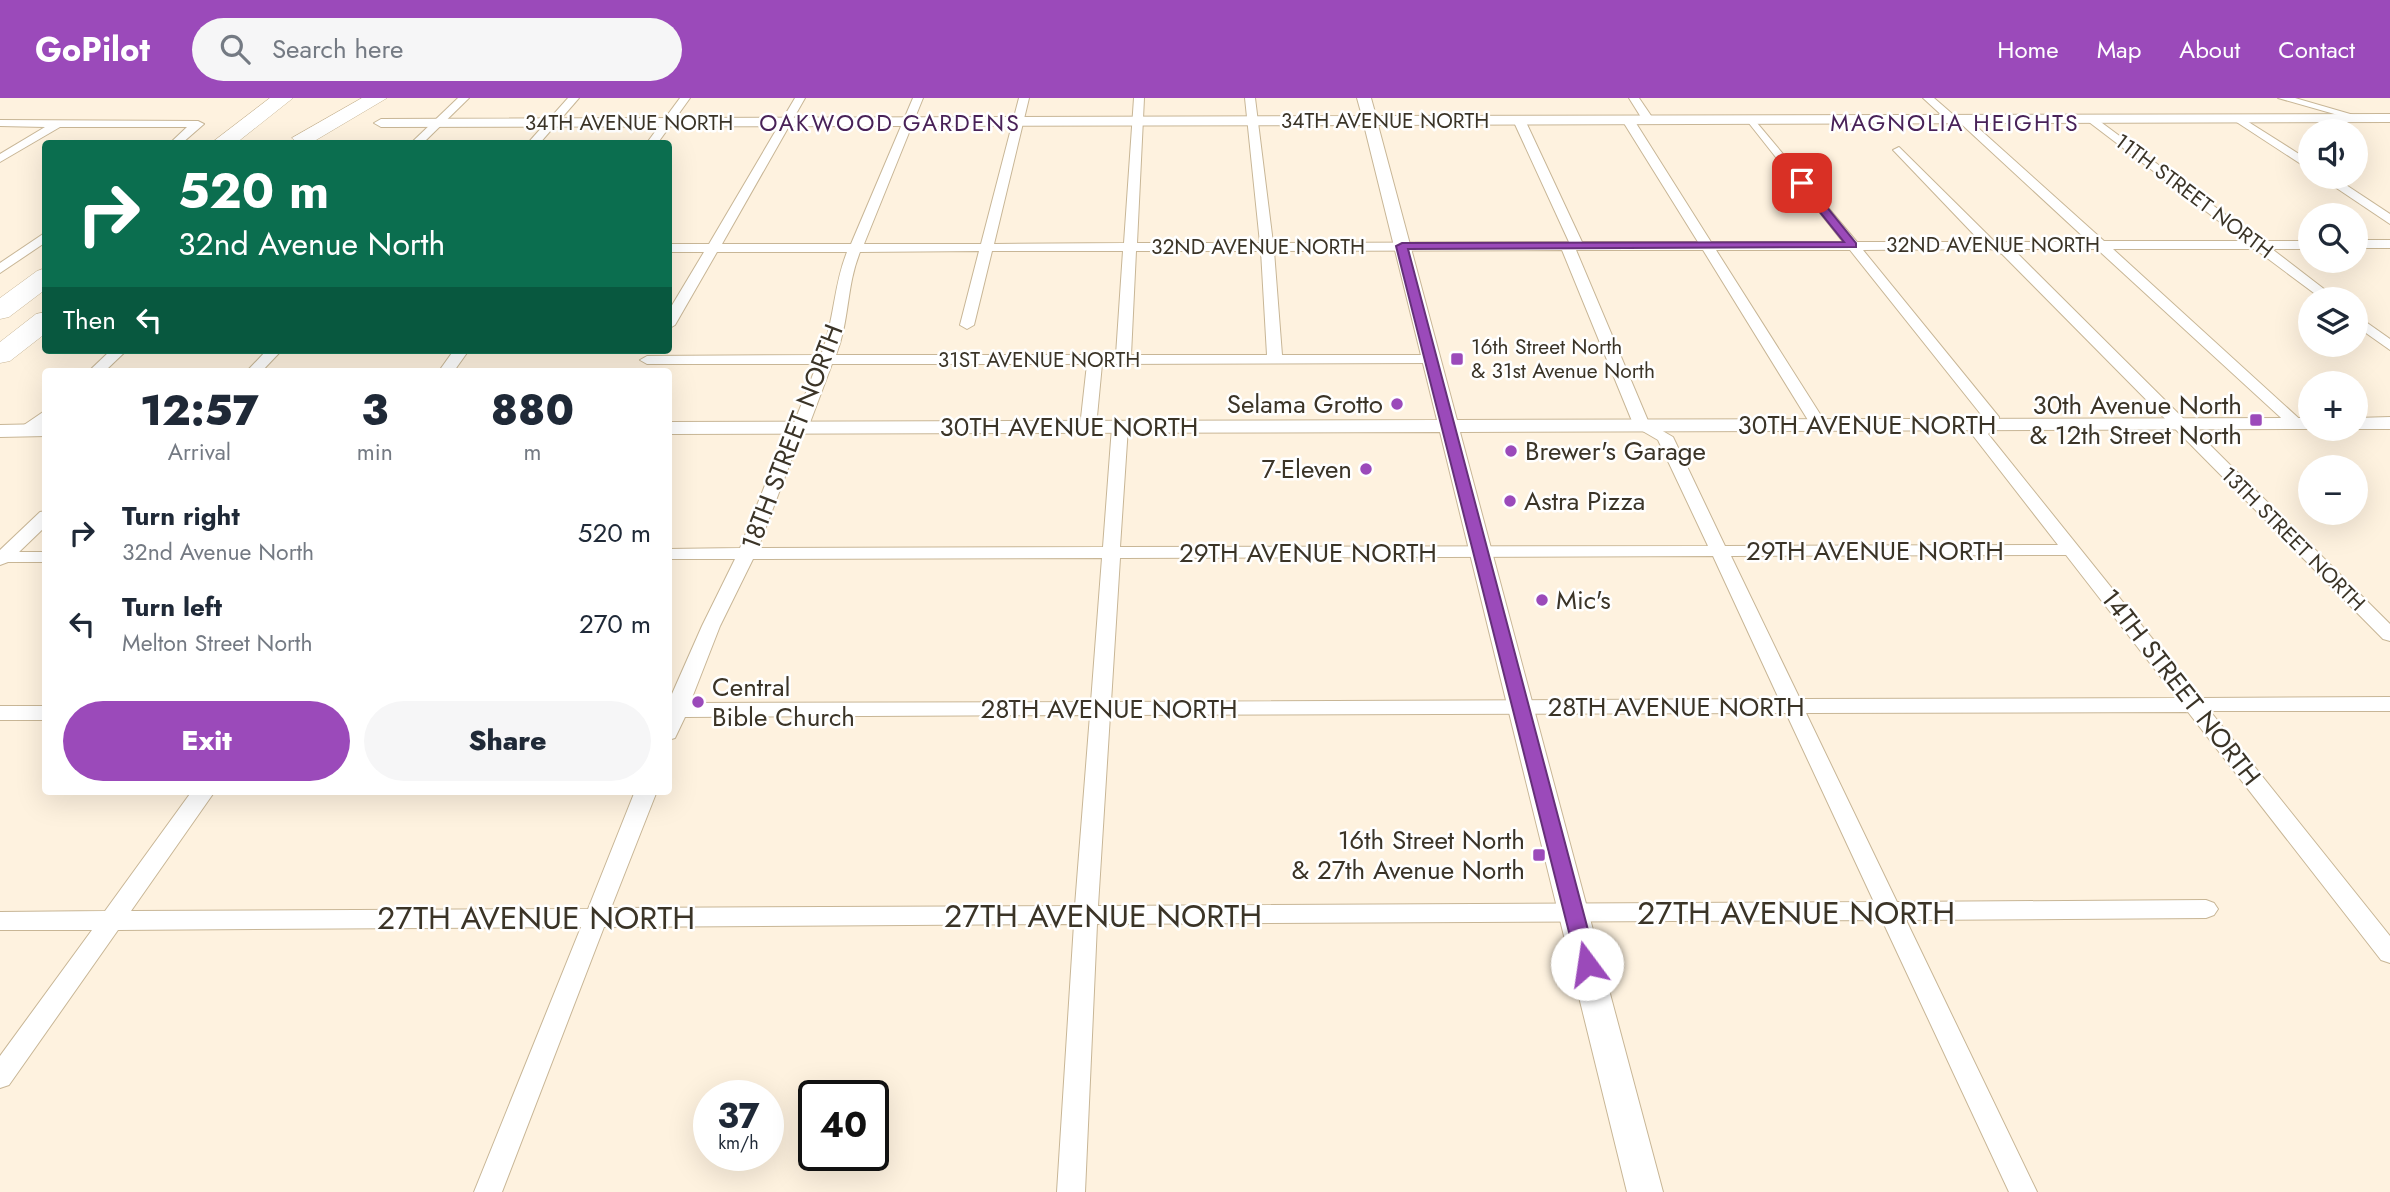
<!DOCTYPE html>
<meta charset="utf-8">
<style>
body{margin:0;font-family:Jost,sans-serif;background:#f6f6f7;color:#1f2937;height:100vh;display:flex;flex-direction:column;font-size:26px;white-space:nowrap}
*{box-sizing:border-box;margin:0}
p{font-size:23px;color:#747a83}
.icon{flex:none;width:38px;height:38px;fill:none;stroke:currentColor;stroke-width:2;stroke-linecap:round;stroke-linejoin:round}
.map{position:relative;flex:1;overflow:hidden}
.details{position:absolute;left:42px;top:270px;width:630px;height:427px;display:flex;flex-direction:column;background:#fff;border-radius:7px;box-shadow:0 7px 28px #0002}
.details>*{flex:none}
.top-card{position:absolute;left:42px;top:42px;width:630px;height:214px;border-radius:7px;box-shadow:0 7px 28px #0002;background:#0b6e4f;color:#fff;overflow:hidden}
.buttons{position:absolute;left:2298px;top:21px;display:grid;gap:14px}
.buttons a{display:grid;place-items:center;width:70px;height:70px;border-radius:50%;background:#fff;box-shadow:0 7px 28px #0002;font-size:35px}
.speed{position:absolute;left:693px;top:982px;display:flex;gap:14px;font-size:35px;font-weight:700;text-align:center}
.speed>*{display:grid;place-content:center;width:91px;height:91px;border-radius:50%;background:#fff;box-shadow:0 7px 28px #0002;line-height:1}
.speed small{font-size:18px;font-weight:400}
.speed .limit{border:4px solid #111;border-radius:10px;background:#fff;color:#111}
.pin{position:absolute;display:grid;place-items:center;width:60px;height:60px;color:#fff;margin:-30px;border-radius:14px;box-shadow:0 4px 10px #0006}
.me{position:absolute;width:77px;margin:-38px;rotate:346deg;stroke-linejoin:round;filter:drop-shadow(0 0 5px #0008)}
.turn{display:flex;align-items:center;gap:24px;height:147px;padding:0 21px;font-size:32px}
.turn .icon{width:91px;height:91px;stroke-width:2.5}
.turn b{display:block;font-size:49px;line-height:60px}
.then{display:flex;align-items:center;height:66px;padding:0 21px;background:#0003;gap:14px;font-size:26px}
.eta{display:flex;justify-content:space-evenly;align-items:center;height:119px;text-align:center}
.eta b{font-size:42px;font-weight:800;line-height:49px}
.button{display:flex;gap:14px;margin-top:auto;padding:14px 21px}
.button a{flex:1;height:80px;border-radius:42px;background:#9b4aba;color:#fff;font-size:28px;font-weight:800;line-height:80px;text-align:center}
.button a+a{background:#f6f6f7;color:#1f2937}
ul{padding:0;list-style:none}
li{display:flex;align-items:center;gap:21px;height:91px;padding:0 21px}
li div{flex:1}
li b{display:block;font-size:26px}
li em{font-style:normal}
header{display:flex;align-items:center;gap:42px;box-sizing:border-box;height:98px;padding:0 35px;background:#9b4aba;color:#fff}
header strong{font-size:33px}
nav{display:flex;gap:38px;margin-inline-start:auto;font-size:24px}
.search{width:490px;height:63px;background:#f6f6f7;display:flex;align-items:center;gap:18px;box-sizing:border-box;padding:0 24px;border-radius:38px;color:#747a83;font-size:26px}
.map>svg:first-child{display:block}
</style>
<header>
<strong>GoPilot</strong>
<div class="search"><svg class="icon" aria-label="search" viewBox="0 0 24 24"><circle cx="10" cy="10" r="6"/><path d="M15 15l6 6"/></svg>Search here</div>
<nav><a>Home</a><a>Map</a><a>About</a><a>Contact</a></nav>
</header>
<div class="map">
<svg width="2390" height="1094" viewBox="0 0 2390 1094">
<rect width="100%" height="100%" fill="#fef2df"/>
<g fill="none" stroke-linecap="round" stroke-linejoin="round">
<defs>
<g id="minor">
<path d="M458,0H469L422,46H410Z"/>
<path d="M568,0H579L539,46H527Z"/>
<path d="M680,0H690L657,46H646Z"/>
<path d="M795,0H805L722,146H851L913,0H923L864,146H981L1019,0H1029L994,146L1124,145L1134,0H1144L1137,145H1260L1245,0H1255L1273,145L1569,144L1513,22L1519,19L1525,22L1582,144H1698L1622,22L1628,19L1634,22L1711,144H1843L1748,24V20L1752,19L1857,144H1981L1895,54L1893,52L1899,49L1995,144H2089L1957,22L1948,23L1923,0H1934L1957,20L1966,19L2104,143H2245L2085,21L2094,19L2261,143H2310V151H2272L2337,201H2322L2255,151H2113L2305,326L2297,331L2291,329L2097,151H2013L2390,526V543L2383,541L2002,156L1991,151L1863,152L1999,319L1998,327L1988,336L2200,600L2390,599V613H2210L2390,838V865L2381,862L2188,614L1806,615L1897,804L2206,802L2214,805L2218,811L2214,817L2206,820L1906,822L2037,1094H2009L1882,822L1097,826L1085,1094H1057L1074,826L604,829L502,1094H474L581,829L118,832L9,987L0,990V958L92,832H0V814L105,813L192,693H215L131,813L588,811L635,693H657L611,810L1075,808L1090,617L685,619L675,640L668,642V605L702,528L735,461H668V451L740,450L785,337L793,328L817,266H647L640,262L647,258L821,257C835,221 833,189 847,154H717L675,227L668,231V214L704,154H668V146H709ZM1562,152L1634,328L1658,342L1708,448L1120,449L1128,329L1120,324L1112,329L1103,449L758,450L800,339L808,330L832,266H1087L1080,329L1088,334L1096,329L1102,266L1431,265L1438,261L1431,257H1282L1274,153ZM1576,152H1703L1811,327L1819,332L1827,327L1716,152H1850L1983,319L1982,325L1971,335L2058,447L1725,448L1673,339L1649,325ZM979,153L960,227L967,231L974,227L992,153H1123L1116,257H836C850,221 846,189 860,154ZM1136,153H1261L1267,257H1131ZM2066,457L2177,600L1800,601L1731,458ZM1713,458L1779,601L1111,604L1120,460ZM1102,460L1091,604L690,605L720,528L753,461ZM1786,615L1874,804L1098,808L1110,617Z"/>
<path d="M1629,0H1639L1654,22L1652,24H1644Z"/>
<path d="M2278,0H2295L2364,20L2359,23Z"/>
<path d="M2239,18L2310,63V72L2235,23L2234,21Z"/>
<path d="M0,22L198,23L204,26L181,46H169L187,29H60L0,64V56L45,29L0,28Z"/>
<path d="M2320,79H2334L2390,116V126Z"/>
<path d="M46,134V144L0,175V165Z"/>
<rect x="2356" y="142" width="34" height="8"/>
<path d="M2356,217L2390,241V252L2356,228Z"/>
<path d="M111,252H127L105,273H89Z"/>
<path d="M267,252H282L262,273H247Z"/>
<path d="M454,252H469L454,273H439Z"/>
<path d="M46,312V325L33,335H21V329Z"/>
<path d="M46,413V428L19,454H46V464H8L0,467V452L40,414Z"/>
<rect x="0" y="608" width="46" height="14"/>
</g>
<g id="tertiary">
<path d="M1357,0H1371L1376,18L2390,16V24L1378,27L1457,322L2310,320V331H2315L1460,334L1663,1094H1627L1440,334L668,336V324L1437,322L1364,27L381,29L374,25L381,21L1362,18Z"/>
<path d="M2390,319V331H2351H2356V320Z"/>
<path d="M46,326V338L0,339V327Z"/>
</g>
<g id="motorway">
<path d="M270,0H293L235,46H210Z"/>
<path d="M362,0H387L311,45L299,46L292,40Z"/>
<path d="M46,170V191L9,219L0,221V200L37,173Z"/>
<path d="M46,214V235L10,263L0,265V244L36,216Z"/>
</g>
</defs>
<use href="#minor" stroke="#c8b696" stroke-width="2"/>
<use href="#tertiary" stroke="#c8b696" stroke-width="2"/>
<use href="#motorway" stroke="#c8b696" stroke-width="1"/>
<use href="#minor" fill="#fff" fill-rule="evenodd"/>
<use href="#tertiary" fill="#fff" fill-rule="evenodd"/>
<use href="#motorway" fill="#fff" fill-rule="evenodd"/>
</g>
<path fill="#9b4aba" stroke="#653079" stroke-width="2" d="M1798,82H1805L1856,145V149L1408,151L1597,866L1594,872H1579L1577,866L1396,148L1402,145L1844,144L1798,87Z"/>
<g fill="#9b4aba" stroke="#fff" stroke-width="2.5">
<rect x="1450" y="254" width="14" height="14" rx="3.5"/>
<circle cx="1397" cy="306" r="7"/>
<rect x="2249" y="315" width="14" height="14" rx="3.5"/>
<circle cx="1511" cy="353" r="7"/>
<circle cx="1366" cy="371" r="7"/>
<circle cx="1510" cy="403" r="7"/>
<circle cx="1542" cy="502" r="7"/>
<circle cx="698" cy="604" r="7"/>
<rect x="1532" y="750" width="14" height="14" rx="3.5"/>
</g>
<g text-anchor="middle" stroke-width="5" stroke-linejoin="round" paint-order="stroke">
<g font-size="21" fill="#3b3427" stroke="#fff">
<text x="1385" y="30">34TH AVENUE NORTH</text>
<text x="629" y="32">34TH AVENUE NORTH</text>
<text transform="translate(2194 98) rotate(37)" y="7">11TH STREET NORTH</text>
<text x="1993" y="154">32ND AVENUE NORTH</text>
<text x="1258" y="156">32ND AVENUE NORTH</text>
<text x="1039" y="269">31ST AVENUE NORTH</text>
<text transform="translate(2293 441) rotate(45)" y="7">13TH STREET NORTH</text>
</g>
<g font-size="21" fill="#3b3427" stroke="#fff" text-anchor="start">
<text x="1471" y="256">16th Street North<tspan x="1471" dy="24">&amp; 31st Avenue North</tspan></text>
</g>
<g font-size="23" letter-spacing="2" fill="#492258" stroke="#fff">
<text x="890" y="33">OAKWOOD GARDENS</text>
<text x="1955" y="33">MAGNOLIA HEIGHTS</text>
</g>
<g font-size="26" fill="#3b3427" stroke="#fff" text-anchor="end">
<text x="1383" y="315">Selama Grotto</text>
<text x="2242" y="316">30th Avenue North<tspan x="2242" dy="30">&amp; 12th Street North</tspan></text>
<text x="1525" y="362" text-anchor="start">Brewer's Garage</text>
<text x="1352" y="380">7-Eleven</text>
<text x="1524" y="412" text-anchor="start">Astra Pizza</text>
<text x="1556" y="511" text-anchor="start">Mic's</text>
<text x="712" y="598" text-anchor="start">Central<tspan x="712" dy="30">Bible Church</tspan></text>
<text x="1525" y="751">16th Street North<tspan x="1525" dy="30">&amp; 27th Avenue North</tspan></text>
</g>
<g font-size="26" fill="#3b3427" stroke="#fff">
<text x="1867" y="336">30TH AVENUE NORTH</text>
<text x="1069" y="338">30TH AVENUE NORTH</text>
<text transform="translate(792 339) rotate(-69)" y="9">18TH STREET NORTH</text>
<text x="1875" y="462">29TH AVENUE NORTH</text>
<text x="1308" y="464">29TH AVENUE NORTH</text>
<text transform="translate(2181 589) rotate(52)" y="9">14TH STREET NORTH</text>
<text x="1676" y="618">28TH AVENUE NORTH</text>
<text x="1109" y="620">28TH AVENUE NORTH</text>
</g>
<g font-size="32" fill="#3b3427" stroke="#fff">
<text x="1796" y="826">27TH AVENUE NORTH</text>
<text x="1103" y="829">27TH AVENUE NORTH</text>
<text x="536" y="831">27TH AVENUE NORTH</text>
</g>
</g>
</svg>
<div class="buttons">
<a><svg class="icon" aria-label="sound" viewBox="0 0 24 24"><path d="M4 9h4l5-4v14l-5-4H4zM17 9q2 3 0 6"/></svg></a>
<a><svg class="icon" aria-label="search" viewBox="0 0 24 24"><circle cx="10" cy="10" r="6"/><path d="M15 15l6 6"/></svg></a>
<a><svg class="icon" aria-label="layers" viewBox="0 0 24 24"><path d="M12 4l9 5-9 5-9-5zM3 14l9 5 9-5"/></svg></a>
<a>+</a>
<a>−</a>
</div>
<div class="speed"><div>37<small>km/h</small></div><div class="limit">40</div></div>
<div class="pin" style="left:1802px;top:85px;background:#d93025"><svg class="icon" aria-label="arrive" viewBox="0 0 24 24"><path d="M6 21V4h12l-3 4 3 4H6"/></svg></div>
<svg class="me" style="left:1587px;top:866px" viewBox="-20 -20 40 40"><circle r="19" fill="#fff"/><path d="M0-13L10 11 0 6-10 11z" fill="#9b4aba"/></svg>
<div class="top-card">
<div class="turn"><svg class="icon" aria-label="right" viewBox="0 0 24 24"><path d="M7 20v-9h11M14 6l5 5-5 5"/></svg><div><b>520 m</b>32nd Avenue North</div></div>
<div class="then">Then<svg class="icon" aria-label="left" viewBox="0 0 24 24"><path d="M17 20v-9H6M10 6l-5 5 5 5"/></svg></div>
</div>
<section class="details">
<div class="eta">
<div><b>12:57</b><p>Arrival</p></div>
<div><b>3</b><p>min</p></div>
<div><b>880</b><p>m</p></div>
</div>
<ul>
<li><svg class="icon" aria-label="right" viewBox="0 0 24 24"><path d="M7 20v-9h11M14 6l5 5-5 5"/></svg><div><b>Turn right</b><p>32nd Avenue North</p></div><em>520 m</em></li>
<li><svg class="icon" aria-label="left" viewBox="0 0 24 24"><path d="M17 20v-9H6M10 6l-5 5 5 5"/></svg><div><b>Turn left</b><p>Melton Street North</p></div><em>270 m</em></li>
</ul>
<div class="button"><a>Exit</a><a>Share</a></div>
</section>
</div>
